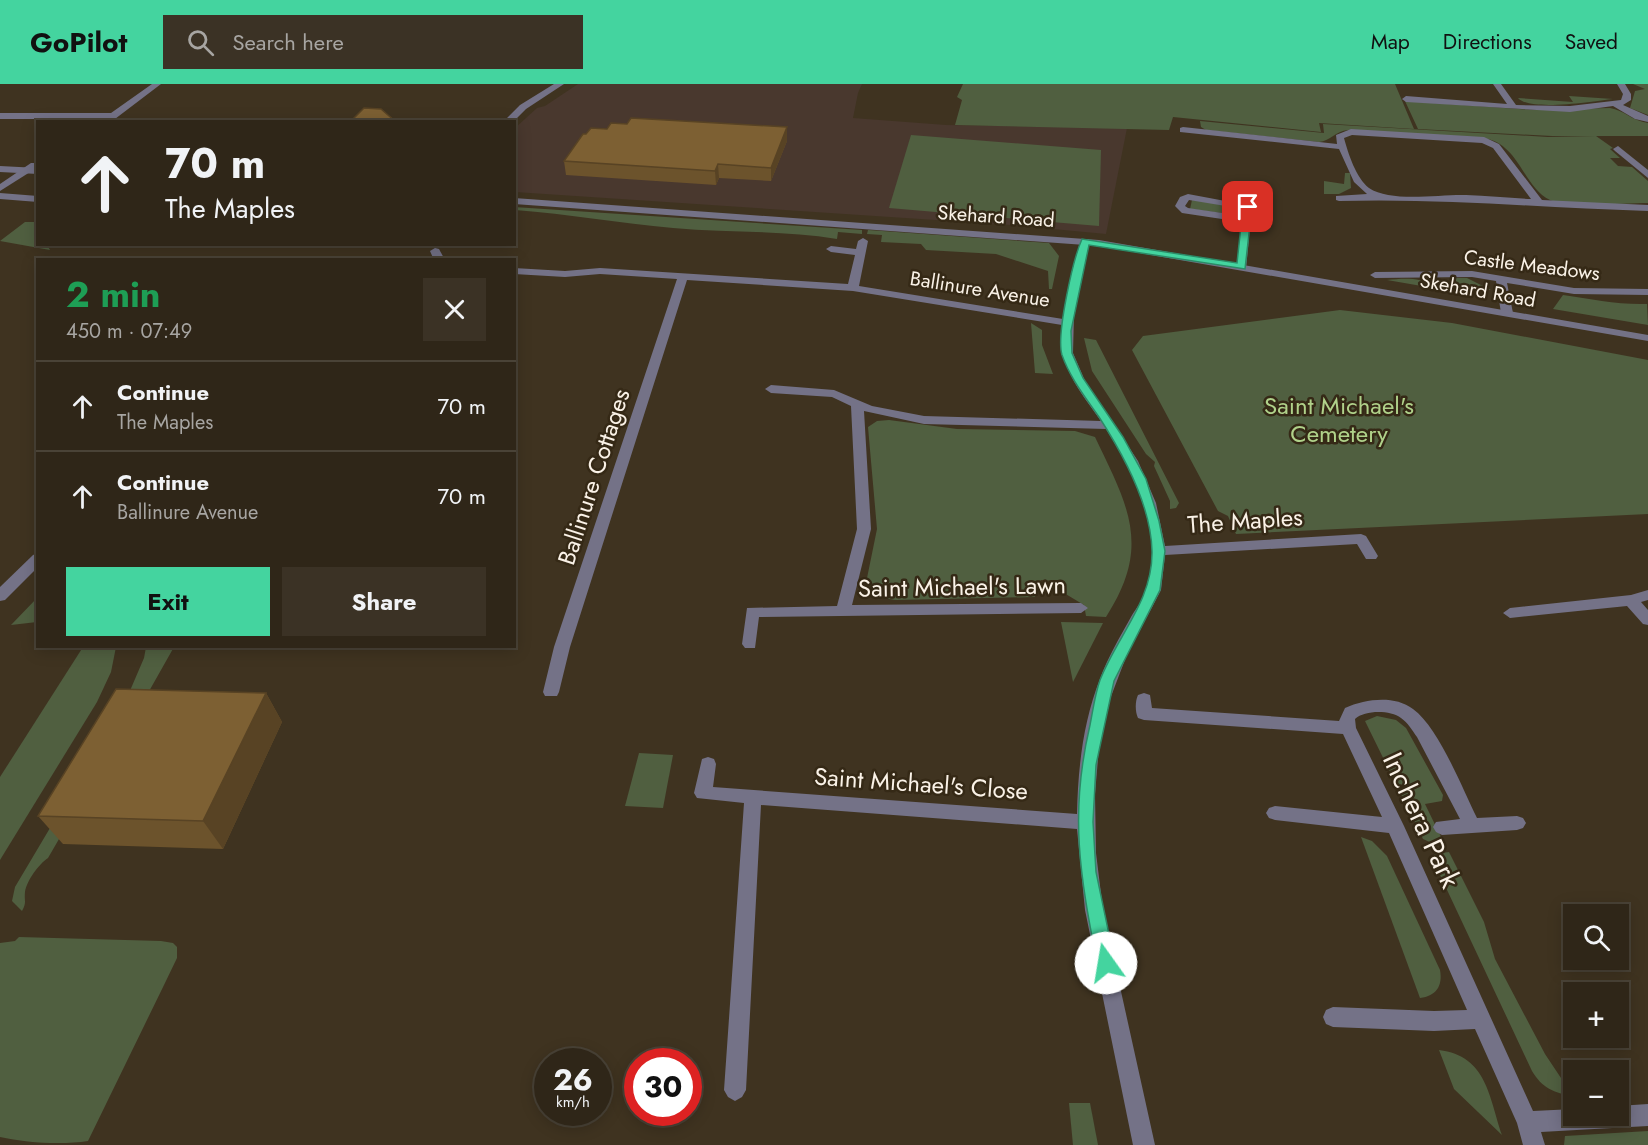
<!DOCTYPE html>
<meta charset="utf-8">
<style>
body{margin:0;font-family:Jost,sans-serif;background:#3b3225;color:#f1f3f6;height:100vh;display:flex;flex-direction:column;font-size:22px;white-space:nowrap}
*{box-sizing:border-box;margin:0}
p{font-size:20px;color:#a7a5a2}
.icon{flex:none;width:33px;height:33px;fill:none;stroke:currentColor;stroke-width:2;stroke-linecap:round;stroke-linejoin:round}
.map{position:relative;flex:1;overflow:hidden}
.sheet{position:absolute;left:36px;top:174px;width:480px;height:390px;display:flex;flex-direction:column;background:#2f2618;border-radius:0px;box-shadow:0 3px 15px #0003,0 0 0 2px #4a4337}
.sheet>*{flex:none}
.hud{position:absolute;left:36px;top:36px;width:480px;height:126px;border-radius:0px;box-shadow:0 3px 15px #0003,0 0 0 2px #4a4337;background:#2f2618;color:#f1f3f6;overflow:hidden}
.buttons{position:absolute;left:1563px;top:820px;display:grid;gap:12px}
.buttons a{display:grid;place-items:center;width:66px;height:66px;border-radius:0px;background:#2f2618;box-shadow:0 3px 15px #0003,0 0 0 2px #4a4337;font-size:30px}
.speed{position:absolute;left:534px;top:964px;display:flex;gap:12px;font-size:30px;font-weight:700;text-align:center}
.speed>*{display:grid;place-content:center;width:78px;height:78px;border-radius:50%;background:#2f2618;box-shadow:0 3px 15px #0003,0 0 0 2px #4a4337;line-height:1}
.speed small{font-size:15px;font-weight:400}
.speed .limit{border:9px solid #d22;background:#fff;color:#111}
.pin{position:absolute;display:grid;place-items:center;width:51px;height:51px;color:#fff;margin:-26px;border-radius:12px;box-shadow:0 3px 9px #0006}
.me{position:absolute;width:66px;margin:-33px;rotate:347deg;stroke-linejoin:round;filter:drop-shadow(0 0 4px #0008)}
.turn{display:flex;align-items:center;gap:21px;height:126px;padding:0 30px;font-size:27px}
.turn .icon{width:78px;height:78px;stroke-width:2.5}
.turn b{display:block;font-size:42px;line-height:51px}
.round{display:grid;place-items:center;flex:none;width:63px;height:63px;border-radius:0px;background:#3b3225}
.head{display:flex;align-items:center;justify-content:space-between;height:102px;padding:0 30px}
h1{font-size:36px;font-weight:700;line-height:45px;color:#1e9e55}
.cta{display:flex;gap:12px;margin-top:auto;padding:12px 30px}
.cta a{flex:1;height:69px;border-radius:0px;background:#44d49f;color:#111;font-size:24px;font-weight:700;line-height:69px;text-align:center}
.cta a+a{background:#3b3225;color:#f1f3f6}
ul{padding:0;list-style:none}
li{display:flex;align-items:center;gap:18px;height:90px;padding:0 30px;border-top:2px solid #4a4337}
li div{flex:1}
li b{display:block;font-size:22px}
li em{font-style:normal}
header{display:flex;align-items:center;gap:36px;box-sizing:border-box;height:84px;padding:0 30px;background:#44d49f;color:#111}
header strong{font-size:28px}
nav{display:flex;gap:33px;margin-inline-start:auto;font-size:21px}
.search{width:420px;height:54px;background:#3b3225;display:flex;align-items:center;gap:15px;box-sizing:border-box;padding:0 21px;border-radius:0px;color:#a7a5a2;font-size:22px}
.map>svg:first-child{display:block}
</style>
<header>
<strong>GoPilot</strong>
<div class="search"><svg class="icon" aria-label="search" viewBox="0 0 24 24"><circle cx="10" cy="10" r="6"/><path d="M15 15l6 6"/></svg>Search here</div>
<nav><a>Map</a><a>Directions</a><a>Saved</a></nav>
</header>
<div class="map">
<svg width="1648" height="1061" viewBox="0 0 1648 1061">
<rect width="100%" height="100%" fill="#3f3320"/>
<path fill="#49382e" d="M578,0H862L858,9L853,34L946,41L1127,44L1106,150L1011,141L515,108V44L537,24L545,22Z"/>
<g fill="#505f40">
<path d="M963,0H1395L1414,45L1319,39L1321,48L1173,33L1169,46L955,41L962,16L957,13Z"/>
<path d="M1633,0H1648V31L1630,24L1635,7L1645,5Z"/>
<path d="M1569,12L1613,15C1595,17 1530,28 1518,14L1573,18Z"/>
<path d="M1405,17L1535,26L1610,24C1624,26 1632,37 1648,39V52H1552L1418,45Z"/>
<path d="M1200,37L1324,49L1323,40L1548,53L1596,52L1613,64L1610,65L1620,74H1610L1618,82L1632,83L1648,97V119C1626,119 1568,124 1550,116C1524,104 1520,63 1488,55L1348,46C1335,47 1331,57 1319,58L1206,46L1201,43Z"/>
<path d="M911,51L1101,66L1099,142L889,124Z"/>
<path d="M1345,89H1350L1351,104L1339,110H1324V97L1344,100Z"/>
<path d="M1192,116L1231,121L1229,130L1190,125Z"/>
<path d="M514,123L862,146V150L838,148L837,155C783,146 728,149 673,144C620,139 568,130 515,126Z"/>
<path d="M25,138H34L37,144L38,160L47,161L50,166L0,157Z"/>
<path d="M868,146L1049,159L1059,172L1052,205H1049L1048,187L996,170L926,166L921,160L881,158L882,151L867,150Z"/>
<path d="M1454,194H1467L1491,206L1474,205L1462,209L1387,196C1401,195 1421,192 1431,203H1450L1449,197Z"/>
<path d="M1563,211C1592,215 1618,221 1647,220L1648,241L1553,225Z"/>
<path d="M1340,226L1452,239L1648,276V430L1236,450L1228,432L1218,427L1132,266L1143,252Z"/>
<path d="M1031,239L1042,246V261L1053,290L1035,289Z"/>
<path d="M1084,254L1096,256L1179,419L1176,424L1170,425V417L1154,382L1155,378L1146,370L1092,287Z"/>
<path d="M889,336L957,345L1075,347L1095,353C1128,422 1152,462 1106,533L1086,532L1084,521L1064,509L1060,497L1041,496L1035,513L896,516C883,514 870,513 866,499L877,445L868,343L877,337Z"/>
<path d="M37,513V538L11,541L37,514Z"/>
<path d="M1061,538L1103,539L1073,598Z"/>
<path d="M83,563H116L111,588L97,618L0,776V693Z"/>
<path d="M146,563H174L148,609L139,617L48,774C39,780 27,796 25,808C24,817 27,818 22,827L12,817L15,803L126,616L144,574Z"/>
<path d="M1377,632L1396,636L1406,644L1443,711L1442,717L1425,720L1444,759L1434,760L1423,755L1365,637Z"/>
<path d="M639,669L673,671L663,724L625,722Z"/>
<path d="M1361,753L1372,757L1387,772L1440,886C1443,902 1436,912 1420,914Z"/>
<path d="M1449,768L1484,838L1495,875L1545,970L1573,1012C1554,1009 1542,1004 1532,987L1433,776L1434,770Z"/>
<path d="M19,853L161,857L173,859L177,863V874L164,901L88,1057C63,1061 26,1059 0,1053V859L15,857Z"/>
<path d="M1439,966C1487,972 1489,1013 1502,1051L1454,1005Z"/>
<path d="M1069,1019H1090L1098,1061H1073Z"/>
<path d="M1648,1047V1061H1564L1565,1052Z"/>
</g>
<g fill="none" stroke-linecap="round" stroke-linejoin="round">
<g fill="#747287" fill-rule="evenodd">
<path d="M152,0H161L111,38H101L104,35H0V29H111Z"/>
<path d="M1493,0H1501L1516,21L1570,22L1621,16L1623,10L1617,0H1625L1631,10V16L1623,21L1648,32V38L1635,35L1613,22L1570,28L1406,18L1402,15L1406,12L1507,20Z"/>
<path d="M1183,43L1337,60L1336,51L1351,45L1484,53L1499,60L1542,116L1648,121V127C1545,124 1443,114 1339,117L1336,116V112L1367,110L1354,98L1339,65L1180,48V44ZM1352,51L1482,59L1493,64L1531,115C1510,114 1488,112 1466,111C1440,110 1391,119 1369,104C1356,94 1348,69 1344,54Z"/>
<path d="M1618,62L1648,86V94L1615,67L1613,65Z"/>
<path d="M31,79H37L38,83L0,107V100Z"/>
<path d="M0,109L38,112V118L0,115Z"/>
<path d="M1188,110L1252,122L1246,185L1237,183L1242,138L1182,129L1175,122L1180,113ZM1189,116L1244,125L1243,132L1188,124L1185,122Z"/>
<path d="M863,154L868,157L859,202L1063,235L1080,157L1089,155L1074,230L1073,269L1085,297L1138,377L1156,419L1165,462L1361,450L1366,452L1378,472L1376,475H1366L1357,460L1165,471L1161,506L1126,573L1107,623L1100,651L1095,710L1096,769L1103,826L1155,1061H1133L1085,826L1077,745L761,721L746,1006L742,1013L735,1017L728,1013L724,1006L744,719L697,714L694,709L702,675L708,673L714,675L716,680L713,703L1077,730C1078,684 1083,638 1100,595C1108,573 1120,553 1131,533C1136,524 1144,515 1147,505C1165,452 1134,389 1106,345L924,340L864,327L871,445L852,521L1081,519L1088,524L1081,529L759,533L755,564H745L742,560L747,524L837,522L857,445L851,322L832,313L771,309L765,305L771,301L834,306L872,322L924,332L1101,337C1080,307 1056,280 1062,241L853,207L687,196L570,563L559,608L557,612H545L543,608L554,563L677,195L600,190L565,193L514,190V184L565,187L600,184L848,200L855,171L831,168L826,165L831,162L856,165L858,157Z"/>
<path d="M435,164L439,165L445,176H434L430,167Z"/>
<path d="M1472,187L1574,204L1648,205V211L1574,210L1507,199L1513,229L1507,232L1501,229L1496,197L1472,193L1375,194L1370,191L1375,188Z"/>
<path d="M38,469V483L5,516L0,517V503L33,471Z"/>
<path d="M1648,506V516L1641,518L1648,526V541L1643,540L1627,522L1510,534L1503,529L1510,524L1631,511Z"/>
<path d="M1144,609L1150,611L1152,624L1339,637L1345,624C1366,615 1394,611 1413,625C1439,644 1462,704 1477,734L1517,732L1523,734L1526,739L1523,744L1517,746L1442,751L1436,748L1433,743L1436,738L1460,735L1417,653C1412,646 1408,639 1401,634C1390,626 1365,626 1355,635L1356,644L1404,742L1533,1027L1574,1025V1032H1618V1022L1648,1020V1042L1541,1048L1545,1061H1523L1517,1039L1475,945L1434,947L1333,943L1326,940L1323,933L1326,926L1333,923L1434,927L1467,926L1389,749L1275,736L1269,734L1266,729L1269,724L1275,722L1382,733L1343,650L1144,636L1138,634C1135,628 1135,617 1138,611Z"/>
</g>
<g fill="#747287" fill-rule="evenodd">
<path d="M554,0H564L526,25L513,38H503L520,21Z"/>
<path d="M0,82L38,84V90L0,88Z"/>
<path d="M514,114L1099,156L1648,251V257L1099,162L514,120Z"/>
</g>
</g>
<g fill="#6c532c">
<path d="M787,43V57L771,97L719,94L716,101L566,91L564,77L586,50L607,45Z"/>
<path d="M266,609L282,638L223,765L63,760L38,732Z"/>
</g>
<g fill="#584324">
<path d="M787,43V57L771,97V84Z"/>
<path d="M718,80L719,94L716,101L715,87Z"/>
<path d="M266,609L282,638L223,765L203,737Z"/>
</g>
<g fill="#7d6033" stroke="#584324" stroke-width="1.5">
<path d="M364,24L381,25L396,38H350Z"/>
<path d="M631,34L787,43L771,84L718,80L715,87L564,77L583,50H586L591,44L607,45L611,39L627,40Z"/>
<path d="M116,605L266,609L203,737L38,732Z"/>
</g>
<path fill="#44d49f" stroke="#2c8a67" stroke-width="1.5" d="M1248,120L1252,123L1245,185L1089,161L1071,247L1072,269L1083,294L1123,353L1146,395L1159,437L1165,467L1160,506L1114,597L1096,681L1093,738L1096,788L1115,879L1112,885L1106,887L1100,885L1097,879C1080,791 1069,730 1090,641C1093,626 1095,610 1100,596C1117,552 1153,517 1152,467C1151,422 1123,370 1099,333C1086,314 1070,294 1062,271C1056,251 1073,175 1082,155L1237,179L1243,123Z"/>
<g text-anchor="middle" stroke-width="5" stroke-linejoin="round" paint-order="stroke">
<g font-size="20" fill="#faf2e7" stroke="#352916">
<text transform="translate(996 132) rotate(4)" y="7">Skehard Road</text>
<text transform="translate(1532 181) rotate(7)" y="7">Castle Meadows</text>
<text transform="translate(980 205) rotate(9)" y="7">Ballinure Avenue</text>
<text transform="translate(1478 206) rotate(10)" y="7">Skehard Road</text>
</g>
<g font-size="24" fill="#b0d28a" stroke="#352916">
<text x="1339" y="330">Saint Michael's<tspan x="1339" dy="28">Cemetery</tspan></text>
</g>
<g font-size="24" fill="#faf2e7" stroke="#352916">
<text transform="translate(594 393) rotate(-72)" y="8">Ballinure Cottages</text>
<text transform="translate(1245 437) rotate(-4)" y="8">The Maples</text>
<text transform="translate(962 503) rotate(-1)" y="8">Saint Michael's Lawn</text>
<text transform="translate(921 700) rotate(4)" y="8">Saint Michael's Close</text>
</g>
<g font-size="28" fill="#faf2e7" stroke="#352916">
<text transform="translate(1422 736) rotate(65)" y="10">Inchera Park</text>
</g>
</g>
</svg>
<div class="buttons">
<a><svg class="icon" aria-label="search" viewBox="0 0 24 24"><circle cx="10" cy="10" r="6"/><path d="M15 15l6 6"/></svg></a>
<a>+</a>
<a>−</a>
</div>
<div class="speed"><div>26<small>km/h</small></div><div class="limit">30</div></div>
<div class="pin" style="left:1248px;top:123px;background:#d93025"><svg class="icon" aria-label="arrive" viewBox="0 0 24 24"><path d="M6 21V4h12l-3 4 3 4H6"/></svg></div>
<svg class="me" style="left:1106px;top:879px" viewBox="-20 -20 40 40"><circle r="19" fill="#fff"/><path d="M0-13L10 11 0 6-10 11z" fill="#44d49f"/></svg>
<div class="hud">
<div class="turn"><svg class="icon" aria-label="ahead" viewBox="0 0 24 24"><path d="M12 20V5M6 11l6-6 6 6"/></svg><div><b>70 m</b>The Maples</div></div>
</div>
<section class="sheet">
<div class="head"><div><h1>2 min</h1><p>450 m · 07:49</p></div><a class="round"><svg class="icon" aria-label="close" viewBox="0 0 24 24"><path d="M6 6l12 12M18 6L6 18"/></svg></a></div>
<ul>
<li><svg class="icon" aria-label="ahead" viewBox="0 0 24 24"><path d="M12 20V5M6 11l6-6 6 6"/></svg><div><b>Continue</b><p>The Maples</p></div><em>70 m</em></li>
<li><svg class="icon" aria-label="ahead" viewBox="0 0 24 24"><path d="M12 20V5M6 11l6-6 6 6"/></svg><div><b>Continue</b><p>Ballinure Avenue</p></div><em>70 m</em></li>
</ul>
<div class="cta"><a>Exit</a><a>Share</a></div>
</section>
</div>
